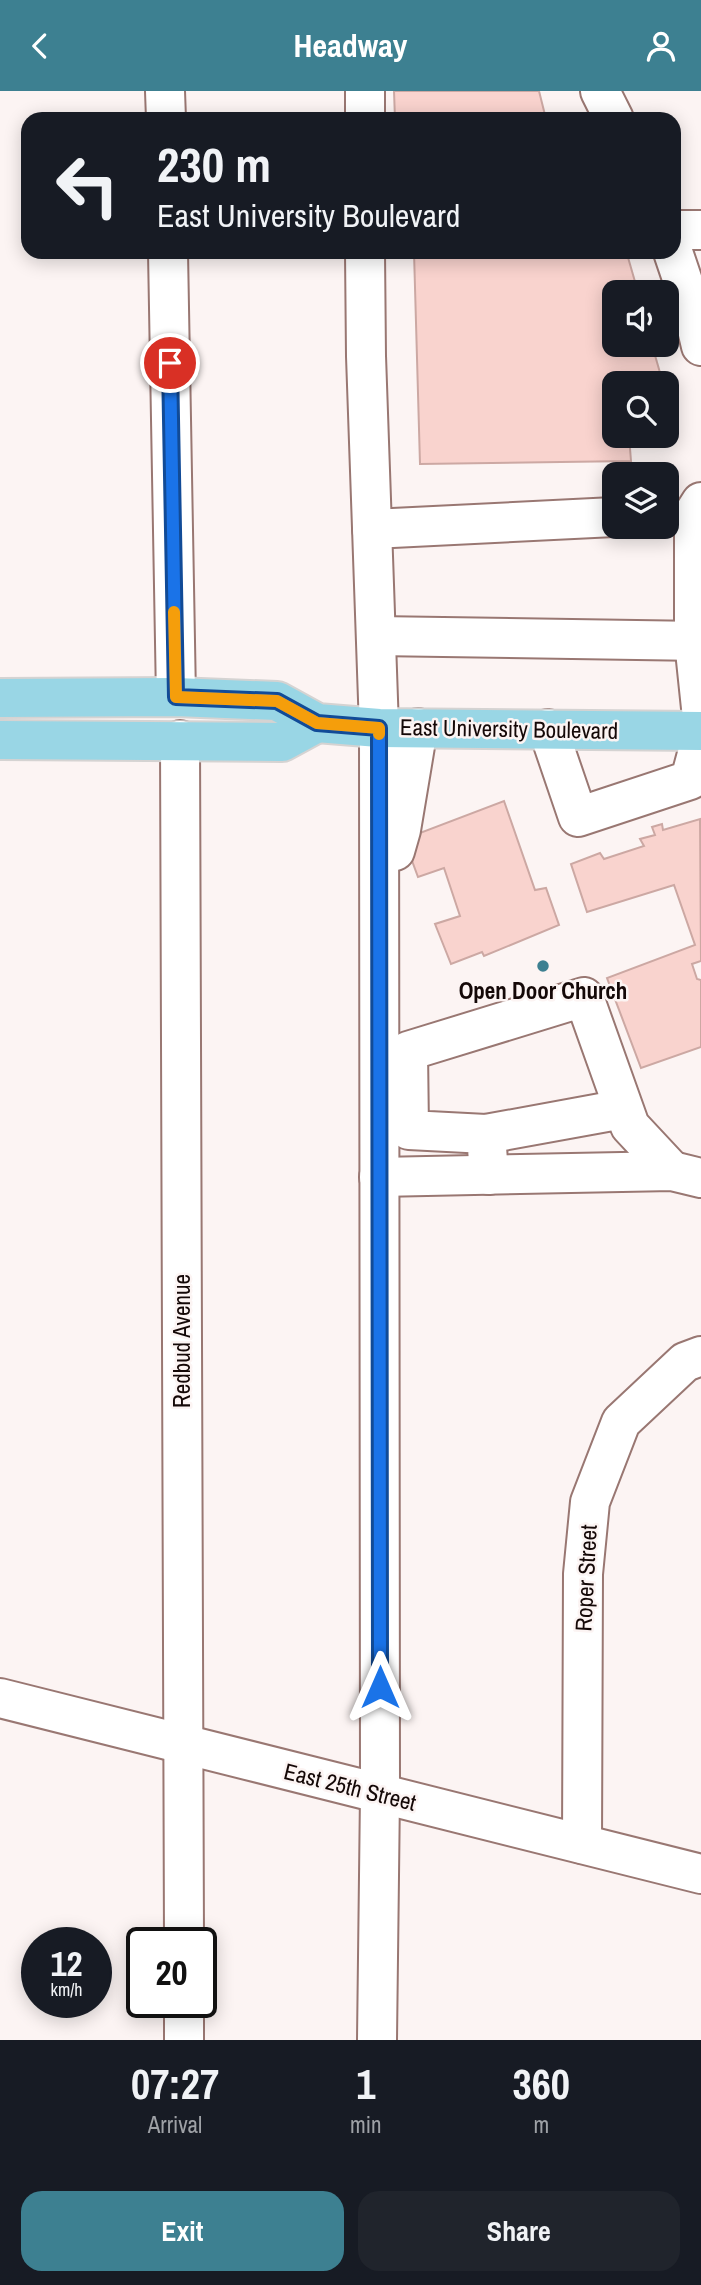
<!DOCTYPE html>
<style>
body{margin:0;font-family:"Archivo Narrow",sans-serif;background:#20242c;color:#f1f3f6;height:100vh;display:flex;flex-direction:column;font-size:26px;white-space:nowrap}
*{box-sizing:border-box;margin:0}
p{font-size:23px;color:#9ea1a6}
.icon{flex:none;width:38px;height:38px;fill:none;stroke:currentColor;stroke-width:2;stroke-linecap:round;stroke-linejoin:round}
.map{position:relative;height:1949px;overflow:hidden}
.side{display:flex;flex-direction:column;background:#171b24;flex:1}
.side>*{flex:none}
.banner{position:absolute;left:21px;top:21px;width:660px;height:147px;border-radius:21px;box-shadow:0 4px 18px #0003;background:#171b24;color:#f1f3f6;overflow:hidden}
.buttons{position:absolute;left:602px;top:189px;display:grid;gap:14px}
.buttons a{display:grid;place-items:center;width:77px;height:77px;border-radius:14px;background:#171b24;box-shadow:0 4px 18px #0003;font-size:35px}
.speed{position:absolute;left:21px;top:1836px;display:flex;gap:14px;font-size:35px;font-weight:700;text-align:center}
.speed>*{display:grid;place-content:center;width:91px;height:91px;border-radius:50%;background:#171b24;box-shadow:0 4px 18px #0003;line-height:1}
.speed small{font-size:18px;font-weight:400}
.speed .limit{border:4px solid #111;border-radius:10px;background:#fff;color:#111}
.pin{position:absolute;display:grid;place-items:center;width:60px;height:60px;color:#fff;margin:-30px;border:4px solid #fff;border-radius:50%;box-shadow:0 2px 7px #0007}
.me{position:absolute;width:77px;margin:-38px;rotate:0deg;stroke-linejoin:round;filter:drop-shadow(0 0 5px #0008)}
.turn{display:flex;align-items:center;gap:24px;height:147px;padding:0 21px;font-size:32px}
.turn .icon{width:91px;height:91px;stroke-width:2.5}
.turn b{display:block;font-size:49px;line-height:60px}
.eta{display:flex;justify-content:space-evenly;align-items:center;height:119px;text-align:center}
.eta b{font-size:42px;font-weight:700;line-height:49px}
.button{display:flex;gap:14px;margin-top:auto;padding:14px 21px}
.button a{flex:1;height:80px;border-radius:21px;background:#3d8091;color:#fff;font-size:28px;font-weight:700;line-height:80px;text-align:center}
.button a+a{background:#20242c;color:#f1f3f6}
header{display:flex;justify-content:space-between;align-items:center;height:91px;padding:0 21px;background:#3d8091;color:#fff;font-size:32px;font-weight:700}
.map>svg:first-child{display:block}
</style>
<header><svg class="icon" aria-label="back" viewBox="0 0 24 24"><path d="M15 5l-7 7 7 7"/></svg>Headway<svg class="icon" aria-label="person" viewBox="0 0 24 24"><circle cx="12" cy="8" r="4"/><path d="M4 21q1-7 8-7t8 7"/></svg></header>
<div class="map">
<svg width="701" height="1949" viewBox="0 0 701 1949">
<rect width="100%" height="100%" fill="#fcf4f3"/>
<g fill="#f9d3ce" stroke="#cca8a3" stroke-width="2">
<path d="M394,0H539L546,28H395Z"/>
<path d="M414,161H603L604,163H627L638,201H614V254H652L663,292H614V345H629L631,370L420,373Z"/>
<path d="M667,306L673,329L667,331Z"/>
<path d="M504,710L535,799L546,797L559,834L484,865L482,861L451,873L435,833L460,825L444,777L418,786L404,748Z"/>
<path d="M700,728L701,870L692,873L697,888L701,889V956L641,977L607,887L695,854L674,794L587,821L571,773L600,762L604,768L644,755L640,748L655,744L652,736L662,733L663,739Z"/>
</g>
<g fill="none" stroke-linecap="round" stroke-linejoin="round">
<defs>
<g id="minor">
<path d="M165,0L166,28"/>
<path d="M600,0L614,28"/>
<path d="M365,28V0"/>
<path d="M674,139H701"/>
<path d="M168,161L176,606"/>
<path d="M365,161L366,265L379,637L380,1703L377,1949"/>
<path d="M673,161L692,217L701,255"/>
<path d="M701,411L694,422V550L701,617"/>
<path d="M372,438L614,426"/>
<path d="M376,545L701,550"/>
<path d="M548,638L578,726L690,689L701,648"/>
<path d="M180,649L184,1852"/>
<path d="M395,760L401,739L418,637"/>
<path d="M486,1043L623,1018"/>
<path d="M489,1084L486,1043L409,1039L408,960L584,906L630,1035L672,1080"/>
<path d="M379,1086L672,1080L701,1087"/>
<path d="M0,1607L701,1783"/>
<path d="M582,1753L583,1483L590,1411L621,1331L685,1271L701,1265"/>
<path d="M184,1911V1949"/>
</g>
<g id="major">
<path d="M0,607L176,606L277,610L317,632L379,637L701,640"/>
<path d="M0,649L282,651L317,632"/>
</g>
</defs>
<use href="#minor" stroke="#997772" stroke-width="42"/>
<use href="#major" stroke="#d5d3d2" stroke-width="42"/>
<use href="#minor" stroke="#fff" stroke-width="38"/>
<use href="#major" stroke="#99d6e5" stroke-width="38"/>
</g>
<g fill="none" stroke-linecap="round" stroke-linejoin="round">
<defs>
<path id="route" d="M170,272L176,606L277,610L317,632L379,637L380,1596"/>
</defs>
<use href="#route" stroke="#114b97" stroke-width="18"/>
<use href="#route" stroke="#1a73e8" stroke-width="12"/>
<path stroke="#f59e0b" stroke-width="12" d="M174,521L176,606L277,610L317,632L379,637V643"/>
</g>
<circle fill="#3d8091" stroke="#fcf4f3" stroke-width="2.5" cx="543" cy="875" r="7"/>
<g text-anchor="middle" stroke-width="5" stroke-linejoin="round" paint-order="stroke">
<g font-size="23" fill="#140807" stroke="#fcf4f3">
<text transform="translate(509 638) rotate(1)" y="8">East University Boulevard</text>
<text transform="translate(182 1250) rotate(-90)" y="8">Redbud Avenue</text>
<text transform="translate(586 1487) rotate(-87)" y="8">Roper Street</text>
<text transform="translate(350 1696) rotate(14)" y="8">East 25th Street</text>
</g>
<g font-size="23" font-weight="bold" fill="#140807" stroke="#fcf4f3">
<text x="543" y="908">Open Door Church</text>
</g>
</g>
</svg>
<div class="buttons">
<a><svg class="icon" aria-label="sound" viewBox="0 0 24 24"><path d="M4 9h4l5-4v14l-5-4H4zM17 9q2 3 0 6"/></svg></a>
<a><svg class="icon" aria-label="search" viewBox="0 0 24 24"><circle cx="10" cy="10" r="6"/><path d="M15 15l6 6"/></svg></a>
<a><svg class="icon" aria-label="layers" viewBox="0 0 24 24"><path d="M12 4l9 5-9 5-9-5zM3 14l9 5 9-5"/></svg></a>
</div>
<div class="speed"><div>12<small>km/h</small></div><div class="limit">20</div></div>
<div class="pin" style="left:170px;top:272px;background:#d93025"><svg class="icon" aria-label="arrive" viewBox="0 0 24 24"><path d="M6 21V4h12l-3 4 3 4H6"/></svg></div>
<svg class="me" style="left:380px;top:1596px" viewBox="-20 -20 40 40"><path d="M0-17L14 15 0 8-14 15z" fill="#1a73e8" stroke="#fff" stroke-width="4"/></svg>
<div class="banner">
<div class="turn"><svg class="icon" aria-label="left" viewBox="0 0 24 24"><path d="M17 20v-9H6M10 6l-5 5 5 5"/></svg><div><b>230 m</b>East University Boulevard</div></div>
</div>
</div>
<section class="side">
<div class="eta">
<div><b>07:27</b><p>Arrival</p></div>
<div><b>1</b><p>min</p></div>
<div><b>360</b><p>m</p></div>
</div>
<div class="button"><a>Exit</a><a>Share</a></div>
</section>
